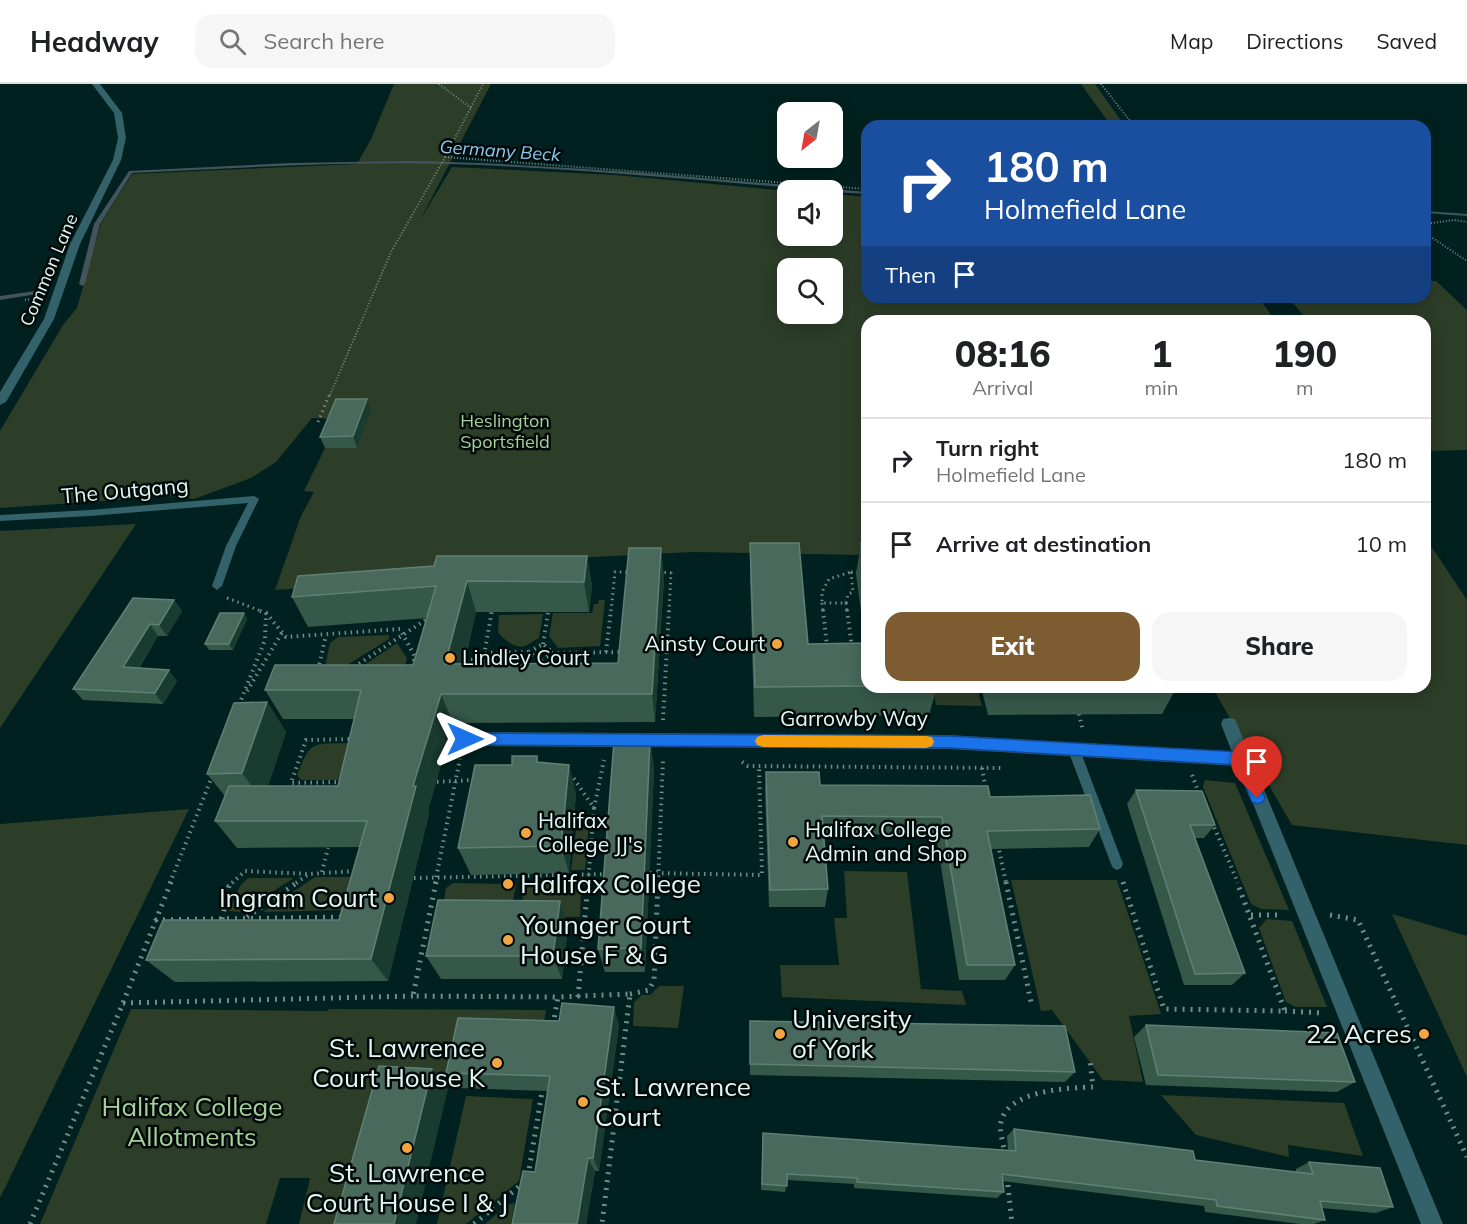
<!DOCTYPE html>
<style>
body{margin:0;font-family:Mulish,sans-serif;background:#f6f6f6;color:#202124;height:100vh;display:flex;flex-direction:column;font-size:22px;white-space:nowrap}
*{box-sizing:border-box;margin:0}
p{font-size:20px;color:#757577}
.icon{flex:none;width:33px;height:33px;fill:none;stroke:currentColor;stroke-width:2;stroke-linecap:round;stroke-linejoin:round}
.map{position:relative;flex:1;overflow:hidden}
.details{position:absolute;left:861px;top:231px;width:570px;height:378px;display:flex;flex-direction:column;background:#fff;border-radius:18px;box-shadow:0 3px 15px #0003}
.details>*{flex:none}
.banner{position:absolute;left:861px;top:36px;width:570px;height:183px;border-radius:18px;box-shadow:0 3px 15px #0003;background:#1a4fa0;color:#fff;overflow:hidden}
.needle{width:39px;rotate:211deg}
.tools{position:absolute;left:777px;top:18px;display:grid;gap:12px}
.tools a{display:grid;place-items:center;width:66px;height:66px;border-radius:12px;background:#fff;box-shadow:0 3px 15px #0003;font-size:30px}
.pin{position:absolute;display:grid;place-items:center;width:51px;height:51px;color:#fff;margin:-62px -26px;border-radius:50% 50% 50% 0;rotate:-45deg;box-shadow:0 0 6px #0007}
.pin .icon{rotate:45deg}
.me{position:absolute;width:66px;margin:-33px;rotate:90deg;stroke-linejoin:round;filter:drop-shadow(0 0 4px #0008)}
.turn{display:flex;align-items:center;gap:21px;height:126px;padding:0 24px;font-size:27px}
.turn .icon{width:78px;height:78px;stroke-width:2.5}
.turn b{display:block;font-size:42px;line-height:51px}
.then{display:flex;align-items:center;height:57px;padding:0 24px;background:#0003;gap:12px;font-size:22px}
.eta{display:flex;justify-content:space-evenly;align-items:center;height:102px;text-align:center}
.eta b{font-size:36px;font-weight:800;line-height:42px}
.action{display:flex;gap:12px;margin-top:auto;padding:12px 24px}
.action a{flex:1;height:69px;border-radius:18px;background:#7e5c31;color:#fff;font-size:24px;font-weight:800;line-height:69px;text-align:center}
.action a+a{background:#f6f6f6;color:#202124}
ul{padding:0;list-style:none}
li{display:flex;align-items:center;gap:18px;height:84px;padding:0 24px;border-top:2px solid #e0e0e0}
li div{flex:1}
li b{display:block;font-size:22px}
li em{font-style:normal}
header{display:flex;align-items:center;gap:36px;box-sizing:border-box;height:84px;padding:0 30px;background:#fff;border-bottom:2px solid #e0e0e0}
header strong{font-size:28px}
nav{display:flex;gap:33px;margin-inline-start:auto;font-size:21px}
.search{width:420px;height:54px;background:#f6f6f6;display:flex;align-items:center;gap:15px;box-sizing:border-box;padding:0 21px;border-radius:18px;color:#757577;font-size:22px}
.map>svg:first-child{display:block}
</style>
<header>
<strong>Headway</strong>
<div class="search"><svg class="icon" aria-label="search" viewBox="0 0 24 24"><circle cx="10" cy="10" r="6"/><path d="M15 15l6 6"/></svg>Search here</div>
<nav><a>Map</a><a>Directions</a><a>Saved</a></nav>
</header>
<div class="map">
<svg width="1467" height="1140" viewBox="0 0 1467 1140">
<rect width="100%" height="100%" fill="#00211f"/>
<g fill="#2c3d28" fill-rule="evenodd">
<path d="M394,0H491L419,138L452,83L615,91L787,107L788,152H832L833,110L867,113V213H1258L1276,237H867V471L691,468L554,475L474,492L275,506L301,432L314,408L304,407L325,364L357,363L371,327L358,315H346L337,335L312,334L276,378L251,394L194,415L177,412L0,424V347L63,241L77,224L101,139L132,90L357,80L371,55ZM788,184H832V230H788Z"/>
<path d="M1081,0H1095L1125,42H1111Z"/>
<path d="M1425,197H1436L1467,226V366L1425,367V237H1308L1288,213H1425Z"/>
<path d="M136,440L0,644V447Z"/>
<path d="M1425,453L1467,516V761L1292,741L1212,603H1425Z"/>
<path d="M599,516H605L600,562L558,564L549,552L553,529H592L594,520H598Z"/>
<path d="M543,530L539,554C534,556 529,561 525,562C515,565 503,555 498,548L499,531Z"/>
<path d="M389,551V555L331,591L323,592L330,559L338,553Z"/>
<path d="M397,559L407,574L403,589L348,592Z"/>
<path d="M933,603H977L982,622L936,621Z"/>
<path d="M348,659L354,666L346,691L338,696H301L297,691C311,656 312,660 348,659Z"/>
<path d="M1205,696L1235,699L1289,826L1261,825L1251,820L1203,703Z"/>
<path d="M189,725L0,1114V740Z"/>
<path d="M577,738H589L585,786H571Z"/>
<path d="M844,787L907,788L921,905L962,907L966,921L782,913L780,881H839L834,834H847Z"/>
<path d="M315,793H355L346,826L263,828Z"/>
<path d="M248,794H294L240,828L229,827L240,802Z"/>
<path d="M1011,796H1117L1161,930L1129,932L1143,998L1103,996L1052,926L1041,927Z"/>
<path d="M453,799L516,800L510,835H441L446,804Z"/>
<path d="M525,800H578L581,806L580,833H532L519,838Z"/>
<path d="M1392,830L1467,852V993Z"/>
<path d="M1267,835L1292,837L1327,923H1296L1286,918L1259,844Z"/>
<path d="M659,902H684L678,944L633,942L634,918L642,911H650Z"/>
<path d="M131,925L327,927L328,925L546,926L542,950L452,995L395,996L364,1140H299L310,1094H280L266,1140H40Z"/>
<path d="M1161,1011L1344,1019L1363,1072L1288,1061L1289,1073L1196,1051Z"/>
<path d="M466,1012L533,1015L519,1097L466,1140H437Z"/>
<path d="M515,1119L511,1140H485L507,1121Z"/>
</g>
<g fill="none" stroke-linecap="round" stroke-linejoin="round">
<g fill="#44545b" fill-rule="evenodd">
<path d="M410,77C563,80 715,95 867,108V110L832,108V106H819C697,96 574,84 451,80C345,77 239,84 132,89L100,140L85,200L82,202L79,200L94,140L129,87L290,79Z"/>
<path d="M1425,127L1467,130V132L1425,129Z"/>
<path d="M35,207L37,208V210L0,216V212Z"/>
</g>
<g stroke="#718d8a" stroke-width="2" stroke-dasharray="1 2" stroke-linecap="butt">
<path d="M439,0L471,24"/>
<path d="M1101,0L1134,42"/>
<path d="M445,73L867,105"/>
<path d="M1425,140L1454,136L1467,138"/>
<path d="M1425,149L1467,177"/>
<path d="M25,216L38,214"/>
<path d="M330,311L391,168L443,77L483,0"/>
</g>
<g stroke="#718d8a" stroke-width="3" stroke-dasharray="1.5 4" stroke-linecap="butt">
<path d="M318,338L330,309"/>
<path d="M659,488L671,489L669,527"/>
<path d="M851,488H867"/>
<path d="M851,488L853,508L848,510L846,519H822V508L829,495Z"/>
<path d="M227,514L261,527"/>
<path d="M822,519L823,527"/>
<path d="M846,519L847,527"/>
<path d="M611,527L615,488H630"/>
</g>
<g stroke="#718d8a" stroke-width="4" stroke-dasharray="1.5 4.5" stroke-linecap="butt">
<path d="M823,526L827,562"/>
<path d="M847,526L852,564"/>
<path d="M266,529L286,553L400,545L415,573L411,584"/>
<path d="M543,560L548,529"/>
<path d="M529,568L543,560L553,569"/>
<path d="M606,568L611,526"/>
<path d="M485,569L529,568L540,577L553,569L622,568"/>
<path d="M459,576H483"/>
<path d="M354,583L430,533"/>
<path d="M482,583L492,526"/>
<path d="M318,586L326,551"/>
<path d="M247,607L283,547"/>
<path d="M239,621L265,556L266,529L257,526"/>
<path d="M1079,630L1083,647"/>
<path d="M663,636L669,526"/>
<path d="M742,678L748,682L1003,684"/>
<path d="M982,684L986,707"/>
<path d="M1192,691L1199,709"/>
<path d="M569,692H572L594,724L588,799"/>
<path d="M342,698L291,699L306,656L353,655"/>
<path d="M431,698L475,696"/>
<path d="M594,724L604,676"/>
<path d="M1212,738L1238,799"/>
<path d="M998,761L1006,799"/>
<path d="M322,788L328,764"/>
<path d="M650,789L762,791L759,682"/>
<path d="M414,794L608,790"/>
<path d="M170,799L213,690"/>
<path d="M232,799L245,787L309,790"/>
<path d="M296,799L309,790L356,787"/>
<path d="M435,799L460,675"/>
<path d="M658,799L663,676"/>
</g>
<g stroke="#718d8a" stroke-width="5" stroke-dasharray="2 6" stroke-linecap="butt">
<path d="M436,798L413,912L558,913"/>
<path d="M1006,798L1031,918"/>
<path d="M1123,798L1164,925L1285,927L1237,798"/>
<path d="M1251,831H1283"/>
<path d="M1330,831L1358,836L1467,1073"/>
<path d="M247,833L298,798"/>
<path d="M222,835L229,802L234,798"/>
<path d="M155,836L345,833"/>
<path d="M630,910L649,906L654,896L658,798"/>
<path d="M578,913L588,798"/>
<path d="M123,919L413,912"/>
<path d="M1285,927L1323,929"/>
<path d="M553,941L558,913L630,910L602,1140"/>
<path d="M1005,1071C1004,1061 999,1048 1001,1038C1008,1006 1067,1004 1093,1003L1090,977"/>
<path d="M528,1092L543,1002"/>
<path d="M1007,1093L1012,1140"/>
<path d="M30,1140L123,919L171,798"/>
<path d="M474,1140L522,1100"/>
</g>
<g fill="#33626a" fill-rule="evenodd">
<path d="M254,412L259,415L236,462L222,502L217,506L212,502L226,462L248,419L90,432L0,437V431L90,426Z"/>
<path d="M1074,661L1078,663L1080,666L1123,780L1121,784L1117,786L1113,784L1111,780L1068,666L1070,663Z"/>
</g>
<g fill="#33626a" fill-rule="evenodd">
<path d="M92,0H100L122,29L126,54L121,76L80,160L54,235L6,318L0,321V308L44,235L70,160L113,76L118,54L114,29Z"/>
<path d="M1229,634L1235,635L1237,640L1443,1140H1421L1238,682L949,665L465,662L459,660L457,655L459,650L465,648L949,651L1232,668L1221,640L1223,635Z"/>
</g>
</g>
<g fill="#365849">
<path d="M371,326L357,364H325L320,353Z"/>
<path d="M750,459L808,560L865,559L856,490L861,459H867V603H937L929,631L754,633L750,491Z"/>
<path d="M661,464L664,494L655,638L453,639L428,726L429,730L388,897L175,898L146,876L339,836L360,763L237,764L215,737L225,712L207,690L267,618L286,648L268,702H338L354,635H283L265,606L413,581L427,534L308,543L292,513L587,472L592,502L589,528H476L464,580L618,579Z"/>
<path d="M174,516L182,527L167,552H158L139,584L177,597L163,620L83,616L73,605Z"/>
<path d="M244,529L247,535L233,566H209L205,560Z"/>
<path d="M981,603H1177L1162,630L988,631Z"/>
<path d="M650,656L654,685L645,888H605L598,865Z"/>
<path d="M537,672L538,678L569,681L576,710L569,789L471,791L458,764L512,681Z"/>
<path d="M766,688L820,701L990,713L1100,745L1089,763L991,765L1015,881L1005,896H959L936,751L824,750L828,805L825,823H769L765,707Z"/>
<path d="M1136,706L1215,741L1204,754H1195L1245,889L1232,901H1184L1127,720Z"/>
<path d="M560,817L568,842L562,895H441L426,872Z"/>
<path d="M619,941L599,1087H595L586,1140H512L535,1088L548,1007L458,1004L446,989Z"/>
<path d="M1146,941L1355,998L1337,1008L1146,1001L1134,953Z"/>
<path d="M750,949L1075,988L1065,998L750,991Z"/>
<path d="M1014,1045L1195,1076L1296,1088V1085L1309,1078L1393,1123L1376,1129L1322,1124L1325,1136L1314,1140H1300L1205,1128L1204,1122L1002,1097L1004,1108L997,1114L854,1104V1100L787,1096L785,1108L761,1106L763,1049L1008,1066L1007,1052Z"/>
</g>
<g fill="#193b30">
<path d="M367,315L371,326L357,364L353,352Z"/>
<path d="M661,464L664,494L655,638L652,610Z"/>
<path d="M587,472L592,502L589,528L584,498Z"/>
<path d="M467,497L476,528L456,609L445,580Z"/>
<path d="M174,516L182,527L167,552L159,541Z"/>
<path d="M244,529L247,535L233,566L229,560Z"/>
<path d="M150,540L158,552L132,594L123,583Z"/>
<path d="M169,586L177,597L163,620L155,609Z"/>
<path d="M441,610L453,639L428,726L429,730L388,897L371,875L413,702Z"/>
<path d="M267,618L286,648L263,717L242,689Z"/>
<path d="M650,656L654,685L645,888L641,864Z"/>
<path d="M569,681L576,710L569,789L561,762Z"/>
<path d="M560,817L568,842L562,895L553,872Z"/>
<path d="M614,923L619,941L599,1087L593,1074Z"/>
<path d="M432,985L448,1005L416,1140H394Z"/>
<path d="M588,1074L595,1087L586,1140H577Z"/>
</g>
<g fill="#48695b" stroke="#608074" stroke-width="1.5">
<path d="M336,315H367L353,352L320,353Z"/>
<path d="M750,459H799L808,560L867,559V602L755,603Z"/>
<path d="M861,459H867V506Z"/>
<path d="M629,464H661L652,610H441L413,702H416L371,875L146,876L163,836H339L367,737H215L229,702H338L361,606H265L275,581H413L436,502L292,513L298,492L434,482L437,472H587L584,498L467,497L445,580L618,579Z"/>
<path d="M133,514L174,516L159,541L150,540L123,583L169,586L155,609L73,605Z"/>
<path d="M220,529H244L229,560H205Z"/>
<path d="M267,618L242,689L207,690L234,619Z"/>
<path d="M650,656L641,864L598,865L614,657Z"/>
<path d="M512,672H537V678L569,681L561,762L458,764L475,681H512Z"/>
<path d="M766,688H819L820,701L988,702L990,713L1090,711L1100,745L987,747L1015,881H967L942,733L822,732L828,805L770,806Z"/>
<path d="M1136,706L1202,707L1215,741H1190L1245,889L1195,890Z"/>
<path d="M438,816L560,817L553,872H426Z"/>
<path d="M562,919L614,923L593,1074H588L577,1140H512L523,1087L535,1088L550,992L446,989L458,934L559,937Z"/>
<path d="M750,937L1065,942L1075,988L750,980Z"/>
<path d="M1146,941L1337,949L1355,998L1158,991Z"/>
<path d="M379,982L432,985L394,1140H334Z"/>
<path d="M1014,1045L1193,1067L1195,1076L1313,1090L1309,1078L1380,1084L1393,1123L1320,1117L1325,1136L1217,1122L1216,1116L1002,1090L1004,1108L857,1098V1094L787,1090V1102L762,1100L763,1049L1016,1067Z"/>
</g>
<path fill="#1a73e8" stroke="#114b97" stroke-width="1.5" d="M465,649L949,652L1241,668L1247,670L1265,714L1263,718L1257,720L1252,718L1236,681L949,664L465,661L460,659L458,655L460,651Z"/>
<path fill="#f59e0b" d="M763,651L926,652L932,653L934,658L932,662L926,664L763,663L757,661L755,657L757,653Z"/>
<g fill="#f2a541" stroke="#000908" stroke-width="2">
<circle cx="777" cy="560" r="6"/>
<circle cx="450" cy="574" r="6"/>
<circle cx="526" cy="749" r="6"/>
<circle cx="793" cy="758" r="6"/>
<circle cx="508" cy="800" r="6"/>
<circle cx="389" cy="814" r="6"/>
<circle cx="508" cy="856" r="6"/>
<circle cx="780" cy="950" r="6"/>
<circle cx="1424" cy="950" r="6"/>
<circle cx="497" cy="979" r="6"/>
<circle cx="583" cy="1018" r="6"/>
<circle cx="407" cy="1064" r="6"/>
</g>
<g text-anchor="middle" stroke-width="5" stroke-linejoin="round" paint-order="stroke">
<g font-size="18" font-style="italic" fill="#88ccf3" stroke="#000908">
<text transform="translate(500 67) rotate(4)" y="6">Germany Beck</text>
</g>
<g font-size="18" fill="#e1f8f5" stroke="#000908">
<text transform="translate(49 186) rotate(-67)" y="6">Common Lane</text>
</g>
<g font-size="18" fill="#a5d19b" stroke="#000908">
<text x="505" y="343">Heslington<tspan x="505" dy="21">Sportsfield</tspan></text>
</g>
<g font-size="21" fill="#e1f8f5" stroke="#000908">
<text transform="translate(125 407) rotate(-5)" y="7">The Outgang</text>
<text x="854" y="642">Garrowby Way</text>
</g>
<g font-size="21" fill="#e1f8f5" stroke="#000908" text-anchor="start">
<text x="765" y="567" text-anchor="end">Ainsty Court</text>
<text x="462" y="581">Lindley Court</text>
<text x="538" y="744">Halifax<tspan x="538" dy="24">College JJ's</tspan></text>
<text x="805" y="753">Halifax College<tspan x="805" dy="24">Admin and Shop</tspan></text>
</g>
<g font-size="26" fill="#e1f8f5" stroke="#000908" text-anchor="start">
<text x="520" y="809">Halifax College</text>
<text x="377" y="823" text-anchor="end">Ingram Court</text>
<text x="520" y="850">Younger Court<tspan x="520" dy="30">House F &amp; G</tspan></text>
<text x="792" y="944">University<tspan x="792" dy="30">of York</tspan></text>
<text x="1412" y="959" text-anchor="end">22 Acres</text>
<text x="485" y="973" text-anchor="end">St. Lawrence<tspan x="485" dy="30">Court House K</tspan></text>
<text x="595" y="1012">St. Lawrence<tspan x="595" dy="30">Court</tspan></text>
<text x="407" y="1098" text-anchor="middle">St. Lawrence<tspan x="407" dy="30">Court House I &amp; J</tspan></text>
</g>
<g font-size="26" fill="#a5d19b" stroke="#000908">
<text x="192" y="1032">Halifax College<tspan x="192" dy="30">Allotments</tspan></text>
</g>
</g>
</svg>
<div class="tools">
<a><svg class="needle" viewBox="-14 -14 28 28"><path d="M0-13l5 13h-10z" fill="#e53935"/><path d="M0 13l5-13h-10z" fill="#757577"/></svg></a>
<a><svg class="icon" aria-label="sound" viewBox="0 0 24 24"><path d="M4 9h4l5-4v14l-5-4H4zM17 9q2 3 0 6"/></svg></a>
<a><svg class="icon" aria-label="search" viewBox="0 0 24 24"><circle cx="10" cy="10" r="6"/><path d="M15 15l6 6"/></svg></a>
</div>
<div class="pin" style="left:1257px;top:714px;background:#d93025"><svg class="icon" aria-label="arrive" viewBox="0 0 24 24"><path d="M6 21V4h12l-3 4 3 4H6"/></svg></div>
<svg class="me" style="left:465px;top:655px" viewBox="-20 -20 40 40"><path d="M0-17L14 15 0 8-14 15z" fill="#1a73e8" stroke="#fff" stroke-width="4"/></svg>
<div class="banner">
<div class="turn"><svg class="icon" aria-label="right" viewBox="0 0 24 24"><path d="M7 20v-9h11M14 6l5 5-5 5"/></svg><div><b>180 m</b>Holmefield Lane</div></div>
<div class="then">Then<svg class="icon" aria-label="arrive" viewBox="0 0 24 24"><path d="M6 21V4h12l-3 4 3 4H6"/></svg></div>
</div>
<section class="details">
<div class="eta">
<div><b>08:16</b><p>Arrival</p></div>
<div><b>1</b><p>min</p></div>
<div><b>190</b><p>m</p></div>
</div>
<ul>
<li><svg class="icon" aria-label="right" viewBox="0 0 24 24"><path d="M7 20v-9h11M14 6l5 5-5 5"/></svg><div><b>Turn right</b><p>Holmefield Lane</p></div><em>180 m</em></li>
<li><svg class="icon" aria-label="arrive" viewBox="0 0 24 24"><path d="M6 21V4h12l-3 4 3 4H6"/></svg><div><b>Arrive at destination</b></div><em>10 m</em></li>
</ul>
<div class="action"><a>Exit</a><a>Share</a></div>
</section>
</div>
